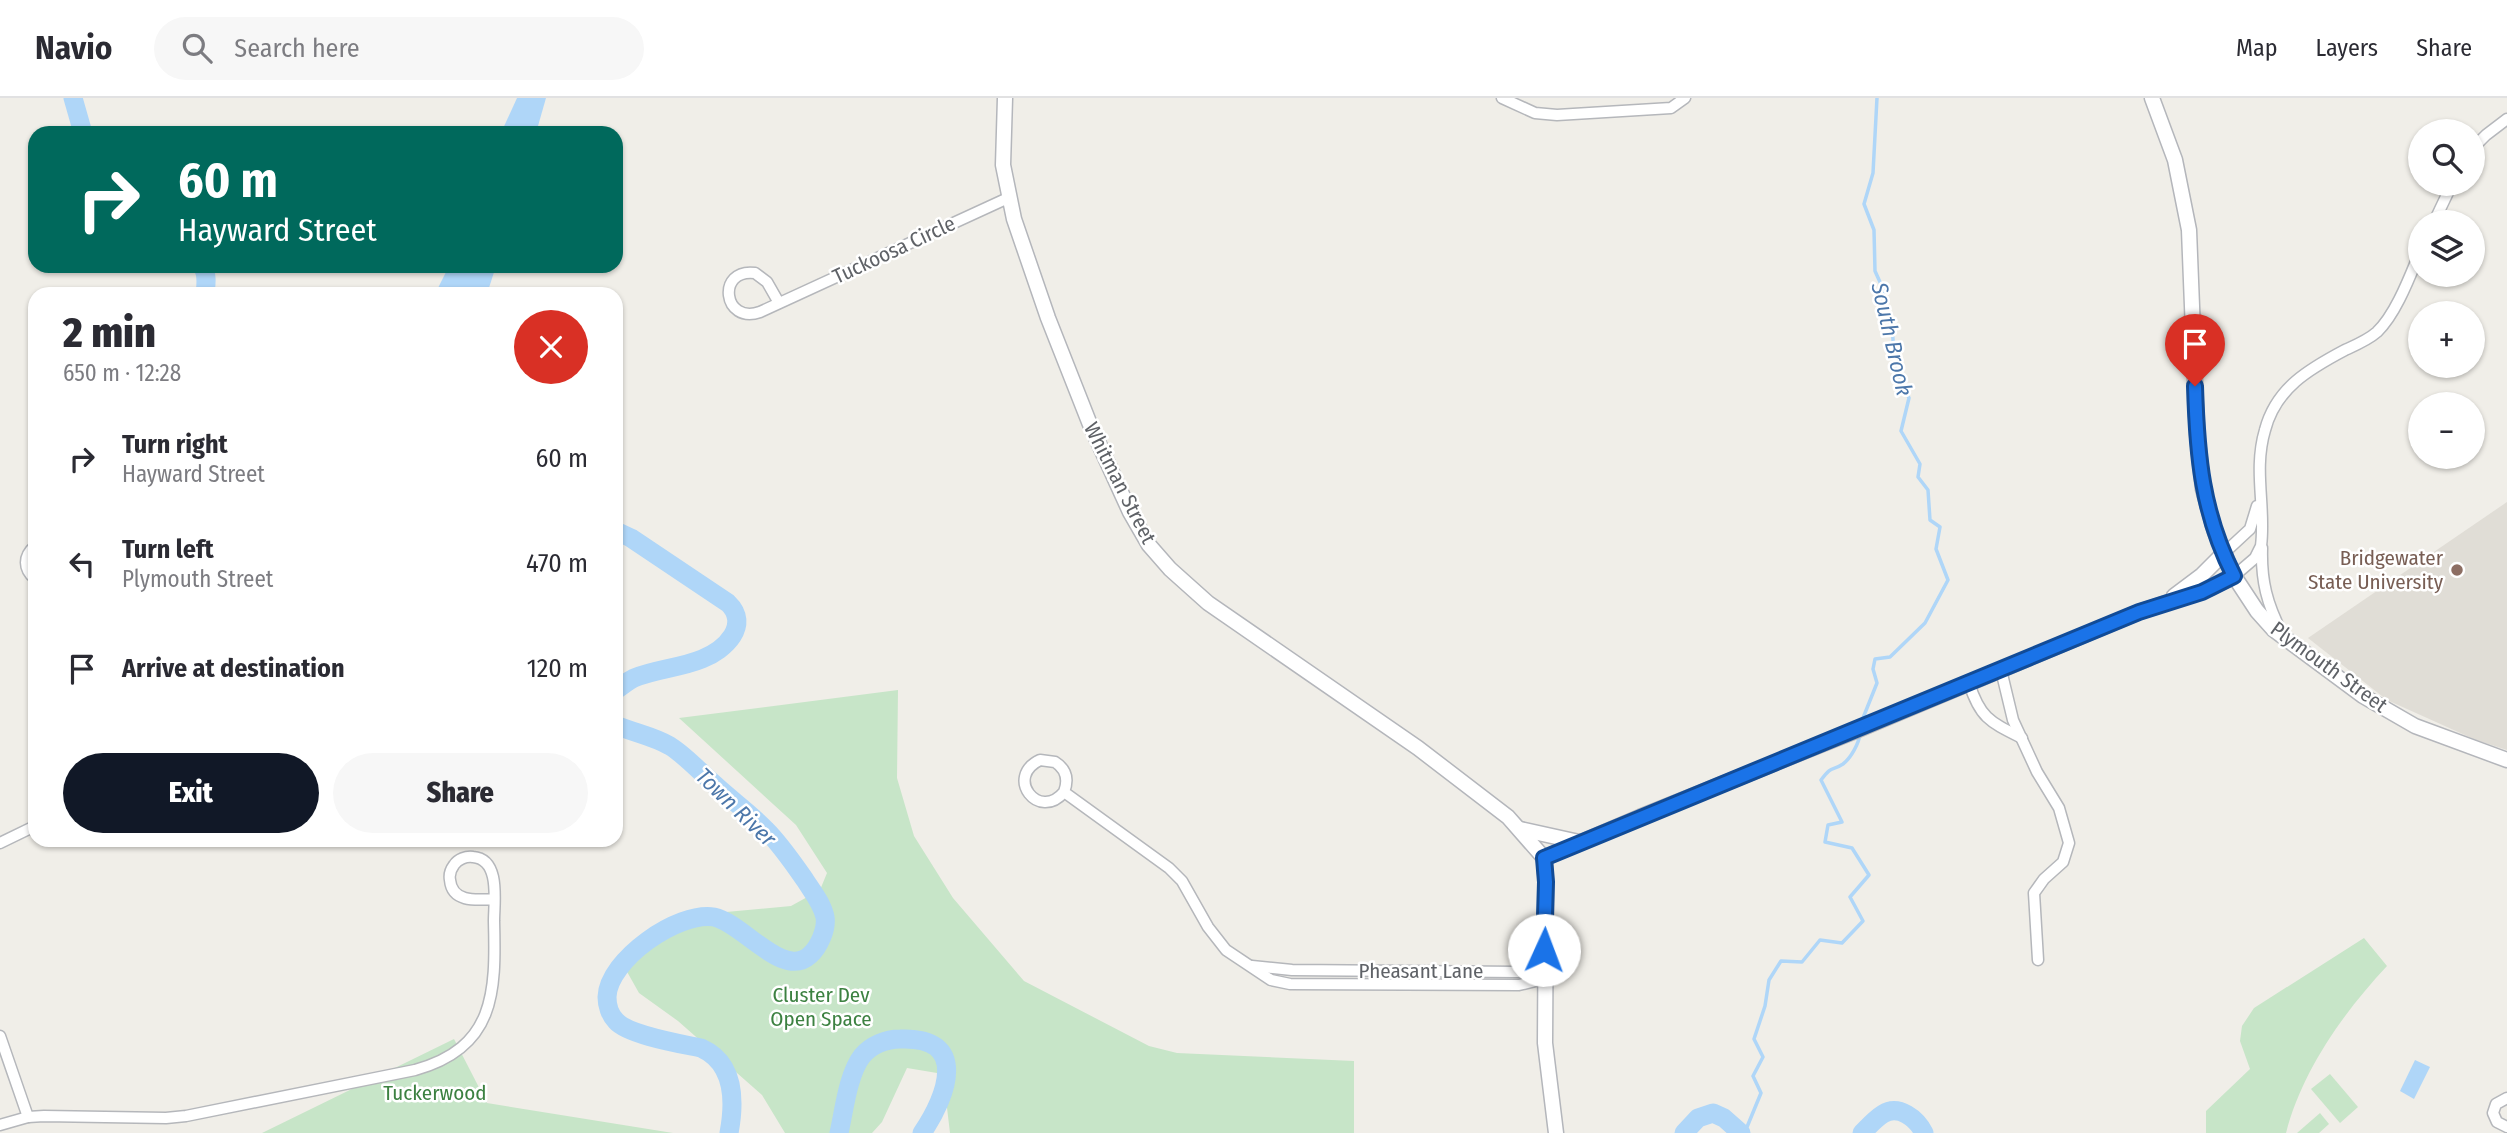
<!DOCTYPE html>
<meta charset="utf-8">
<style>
body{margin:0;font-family:"Fira Sans Condensed",sans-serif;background:#f7f7f7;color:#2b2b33;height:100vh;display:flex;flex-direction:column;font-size:26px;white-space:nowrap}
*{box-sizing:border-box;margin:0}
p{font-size:23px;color:#7c7c81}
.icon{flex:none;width:38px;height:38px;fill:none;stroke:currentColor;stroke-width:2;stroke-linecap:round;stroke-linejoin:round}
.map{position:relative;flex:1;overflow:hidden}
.side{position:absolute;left:28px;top:189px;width:595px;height:560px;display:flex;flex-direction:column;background:#fff;border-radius:21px;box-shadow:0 2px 5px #0004}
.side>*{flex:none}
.banner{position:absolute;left:28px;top:28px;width:595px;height:147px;border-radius:21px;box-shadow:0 2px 5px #0004;background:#00695c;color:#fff;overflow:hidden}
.tools{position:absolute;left:2408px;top:21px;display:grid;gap:14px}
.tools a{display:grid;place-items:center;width:77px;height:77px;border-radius:50%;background:#fff;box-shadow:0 2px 5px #0004;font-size:35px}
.pin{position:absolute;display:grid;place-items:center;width:60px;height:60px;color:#fff;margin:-72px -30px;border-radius:50% 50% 50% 0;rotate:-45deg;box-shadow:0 0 7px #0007}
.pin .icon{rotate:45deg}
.me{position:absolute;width:77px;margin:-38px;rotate:2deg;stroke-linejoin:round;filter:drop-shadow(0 0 5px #0008)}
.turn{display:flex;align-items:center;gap:24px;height:147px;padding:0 35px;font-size:32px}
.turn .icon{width:91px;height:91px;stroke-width:2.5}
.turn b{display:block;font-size:49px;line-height:60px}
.round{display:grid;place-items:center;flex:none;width:74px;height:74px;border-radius:37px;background:#f7f7f7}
.head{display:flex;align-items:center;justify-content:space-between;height:119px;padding:0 35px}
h1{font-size:42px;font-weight:800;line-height:52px}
.cta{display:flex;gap:14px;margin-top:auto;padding:14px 35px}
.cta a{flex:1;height:80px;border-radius:42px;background:#111827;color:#fff;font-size:28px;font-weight:800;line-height:80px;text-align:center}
.cta a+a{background:#f7f7f7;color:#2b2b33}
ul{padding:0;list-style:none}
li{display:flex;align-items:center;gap:21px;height:105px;padding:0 35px}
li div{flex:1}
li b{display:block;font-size:26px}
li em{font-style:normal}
header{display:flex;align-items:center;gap:42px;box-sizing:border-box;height:98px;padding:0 35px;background:#fff;border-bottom:2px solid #e1e1e2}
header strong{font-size:33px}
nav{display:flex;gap:38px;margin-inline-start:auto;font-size:24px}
.search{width:490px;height:63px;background:#f7f7f7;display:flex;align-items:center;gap:18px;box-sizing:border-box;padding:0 24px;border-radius:38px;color:#7c7c81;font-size:26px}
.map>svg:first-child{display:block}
</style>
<header>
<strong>Navio</strong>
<div class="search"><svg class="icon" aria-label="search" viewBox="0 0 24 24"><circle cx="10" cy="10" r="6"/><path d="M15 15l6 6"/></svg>Search here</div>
<nav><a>Map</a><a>Layers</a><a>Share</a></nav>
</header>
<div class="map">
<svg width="2507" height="1035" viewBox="0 0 2507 1035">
<rect width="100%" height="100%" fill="#f0eee8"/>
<path fill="#e0ddd6" d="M2507,404V652L2476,642L2387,602L2308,540Z"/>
<g fill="#c7e5c8">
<path d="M898,592L897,680L914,738L953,800L1024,883L1149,948L1177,955L1354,963V1035H950L943,976L907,970L882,1024L872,1035H785L762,997L678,923L639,895L621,863L637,840L672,819L791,808L820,792L827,775L796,727L679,620Z"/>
<path d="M2364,840L2387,868C2343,915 2302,973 2286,1035H2206V1013L2250,971L2240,943L2242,928L2254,910Z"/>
<path d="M454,941L487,1005L673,1035H262Z"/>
<path d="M2330,976L2358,1009L2340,1025L2311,991Z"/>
<path d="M2320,1015L2329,1026L2319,1035H2297Z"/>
</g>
<g fill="#afd6f8">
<path d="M517,0H546L536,35H501Z"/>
<path d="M449,168H496L487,196H435Z"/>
<path d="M2415,962L2430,969L2414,1001L2400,993Z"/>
</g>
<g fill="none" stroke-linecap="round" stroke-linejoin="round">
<g stroke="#afd6f8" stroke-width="3.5">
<path d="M1861,625L1877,585L1873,571L1875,561L1890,559L1925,525L1948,482L1936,451L1940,429L1930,422L1928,392L1918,379L1920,366L1901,333L1909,300L1895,269L1892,228L1882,213L1884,193L1875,173L1874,132L1864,106L1873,75L1877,0"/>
<path d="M1741,1034L1747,1029L1761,995L1753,978L1763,959L1754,941L1765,908L1769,882L1781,863L1802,864L1820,842L1842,845L1863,823L1850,799L1869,777L1852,750L1825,744L1828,727L1842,724L1821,682C1833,666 1831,674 1843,666C1851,660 1859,645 1860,636"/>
</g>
<g stroke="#afd6f8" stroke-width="19">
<path d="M73,0L83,35"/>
<path d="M202,168C208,176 206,187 205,196"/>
<path d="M616,433L631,440L728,505C751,527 725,552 702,561C680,570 656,571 634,580C628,583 622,588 616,592"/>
<path d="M616,627C634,635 653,638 670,648C686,658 700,674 714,686C731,702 750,715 766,732C781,747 793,765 805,782C812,793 822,805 825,819C827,831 819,849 810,857C783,882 743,825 714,819C678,813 608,862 607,899C607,907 610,917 616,923C628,937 682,946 701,950C735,965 735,1003 729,1035"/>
<path d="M839,1035C844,1013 848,976 862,958C871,947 886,941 900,941C969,938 948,997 922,1035"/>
<path d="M1684,1035L1698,1020L1713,1015L1724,1020L1741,1035"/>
<path d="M1862,1035C1868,1029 1875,1021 1883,1016C1899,1006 1917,1021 1924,1035"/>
</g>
<defs>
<g id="street">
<path d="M1502,0L1535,15L1557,17L1671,10L1685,0"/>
<path d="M2473,50L2486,37L2507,21"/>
<path d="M2434,124L2452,86"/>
<path d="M779,205L767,184L755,175C716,170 723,227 760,214L1008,100"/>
<path d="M35,448C23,458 23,471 35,481"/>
<path d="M2262,450C2261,483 2267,506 2282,535"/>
<path d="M2223,456L2250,431L2257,408"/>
<path d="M2234,478L2255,460L2261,448C2266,410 2253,372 2265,332C2276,290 2309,271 2345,252C2356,247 2368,242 2377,234C2396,216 2410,178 2420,154"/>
<path d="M2001,572L2013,622L2037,674L2059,710L2069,745L2063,764L2044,781L2034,795L2038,862"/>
<path d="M1969,585C1980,620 1990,624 2022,640"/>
<path d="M1064,694C1069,681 1066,671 1055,664L1040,662C1004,679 1039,724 1064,694L1169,770L1182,783L1208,829L1226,852L1271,882L1290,886L1519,887L1544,881"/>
<path d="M0,745L35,728"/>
<path d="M1252,868L1292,872L1519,874L1541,880"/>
<path d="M0,938L28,1019"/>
<path d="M2507,1000L2496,1006L2493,1015L2497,1024L2507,1029"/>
<path d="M0,1027L28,1019L44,1018L166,1020L186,1018L415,972C495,950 496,895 494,823C494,804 501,761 473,759C466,758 458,761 454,767C451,771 449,777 450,782C452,805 477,802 494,801"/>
</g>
<g id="secondary">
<path d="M1005,0L1003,67L1014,121L1048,220L1089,324L1130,414L1149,447L1170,471L1208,505L1418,650L1508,719L1544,760"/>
<path d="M2152,0L2175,62L2189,132L2197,335L2203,391L2215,434L2234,478L2257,513L2274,532L2363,598L2415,628L2507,662"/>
<path d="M2174,498L2202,477L2223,456"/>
<path d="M1520,731L1579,744"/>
<path d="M1556,1035L1545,945L1546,784L1544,760L1640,719L1855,633L2139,514L2211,490L2234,478"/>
</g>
</defs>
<use href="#street" stroke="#b5b7bb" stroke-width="13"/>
<use href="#secondary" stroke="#b4b6bb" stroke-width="17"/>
<use href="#street" stroke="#fff" stroke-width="10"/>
<use href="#secondary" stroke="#fff" stroke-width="14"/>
</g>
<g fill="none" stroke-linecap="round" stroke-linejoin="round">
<defs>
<path id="route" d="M1544,852L1546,784L1544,760L2139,514L2202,494L2234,478C2202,415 2197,358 2195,288"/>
</defs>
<use href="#route" stroke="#114b97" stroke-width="18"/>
<use href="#route" stroke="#1a73e8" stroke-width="12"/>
</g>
<circle fill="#8d6e63" stroke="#fff" stroke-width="2.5" cx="2457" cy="472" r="7"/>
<g text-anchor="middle" stroke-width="5" stroke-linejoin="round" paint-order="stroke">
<g font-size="21" fill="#5f6267" stroke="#fff">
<text transform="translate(894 152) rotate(-25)" y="7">Tuckoosa Circle</text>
<text transform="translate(1120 385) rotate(63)" y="7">Whitman Street</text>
<text transform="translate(2329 569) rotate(36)" y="7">Plymouth Street</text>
<text x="1421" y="880">Pheasant Lane</text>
</g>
<g font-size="21" fill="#785e54" stroke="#fff" text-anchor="end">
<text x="2443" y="467">Bridgewater<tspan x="2443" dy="24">State University</tspan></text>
</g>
<g font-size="21" fill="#3c8141" stroke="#fff">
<text x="821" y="904">Cluster Dev<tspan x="821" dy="24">Open Space</tspan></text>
<text x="435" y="1002">Tuckerwood</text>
</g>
<g font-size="23" font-style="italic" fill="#4c77aa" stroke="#fff">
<text transform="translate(1892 241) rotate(77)" y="8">South Brook</text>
<text transform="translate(736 709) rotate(44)" y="8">Town River</text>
</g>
</g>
</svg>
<div class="tools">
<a><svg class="icon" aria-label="search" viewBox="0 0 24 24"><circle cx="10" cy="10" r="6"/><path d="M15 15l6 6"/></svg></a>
<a><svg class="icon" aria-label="layers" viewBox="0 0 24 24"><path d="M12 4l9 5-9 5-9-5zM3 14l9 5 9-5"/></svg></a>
<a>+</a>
<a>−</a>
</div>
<div class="pin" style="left:2195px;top:288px;background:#d93025"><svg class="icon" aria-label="arrive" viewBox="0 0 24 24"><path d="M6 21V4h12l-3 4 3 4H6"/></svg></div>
<svg class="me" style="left:1544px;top:852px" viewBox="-20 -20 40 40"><circle r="19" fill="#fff"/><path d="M0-13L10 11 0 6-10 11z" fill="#1a73e8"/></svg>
<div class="banner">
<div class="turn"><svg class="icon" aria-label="right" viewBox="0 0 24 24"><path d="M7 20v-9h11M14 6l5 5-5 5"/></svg><div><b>60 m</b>Hayward Street</div></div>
</div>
<section class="side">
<div class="head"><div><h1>2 min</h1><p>650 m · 12:28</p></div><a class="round" style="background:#d93025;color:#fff"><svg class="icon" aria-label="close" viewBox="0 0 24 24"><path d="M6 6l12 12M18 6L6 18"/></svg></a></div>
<ul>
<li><svg class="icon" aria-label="right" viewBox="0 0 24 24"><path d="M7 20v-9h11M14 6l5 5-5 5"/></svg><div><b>Turn right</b><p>Hayward Street</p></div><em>60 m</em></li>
<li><svg class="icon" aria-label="left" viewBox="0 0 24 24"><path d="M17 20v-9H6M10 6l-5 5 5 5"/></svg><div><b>Turn left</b><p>Plymouth Street</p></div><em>470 m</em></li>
<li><svg class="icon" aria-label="arrive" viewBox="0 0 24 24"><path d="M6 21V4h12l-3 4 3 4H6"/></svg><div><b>Arrive at destination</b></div><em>120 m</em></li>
</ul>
<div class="cta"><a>Exit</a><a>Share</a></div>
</section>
</div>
